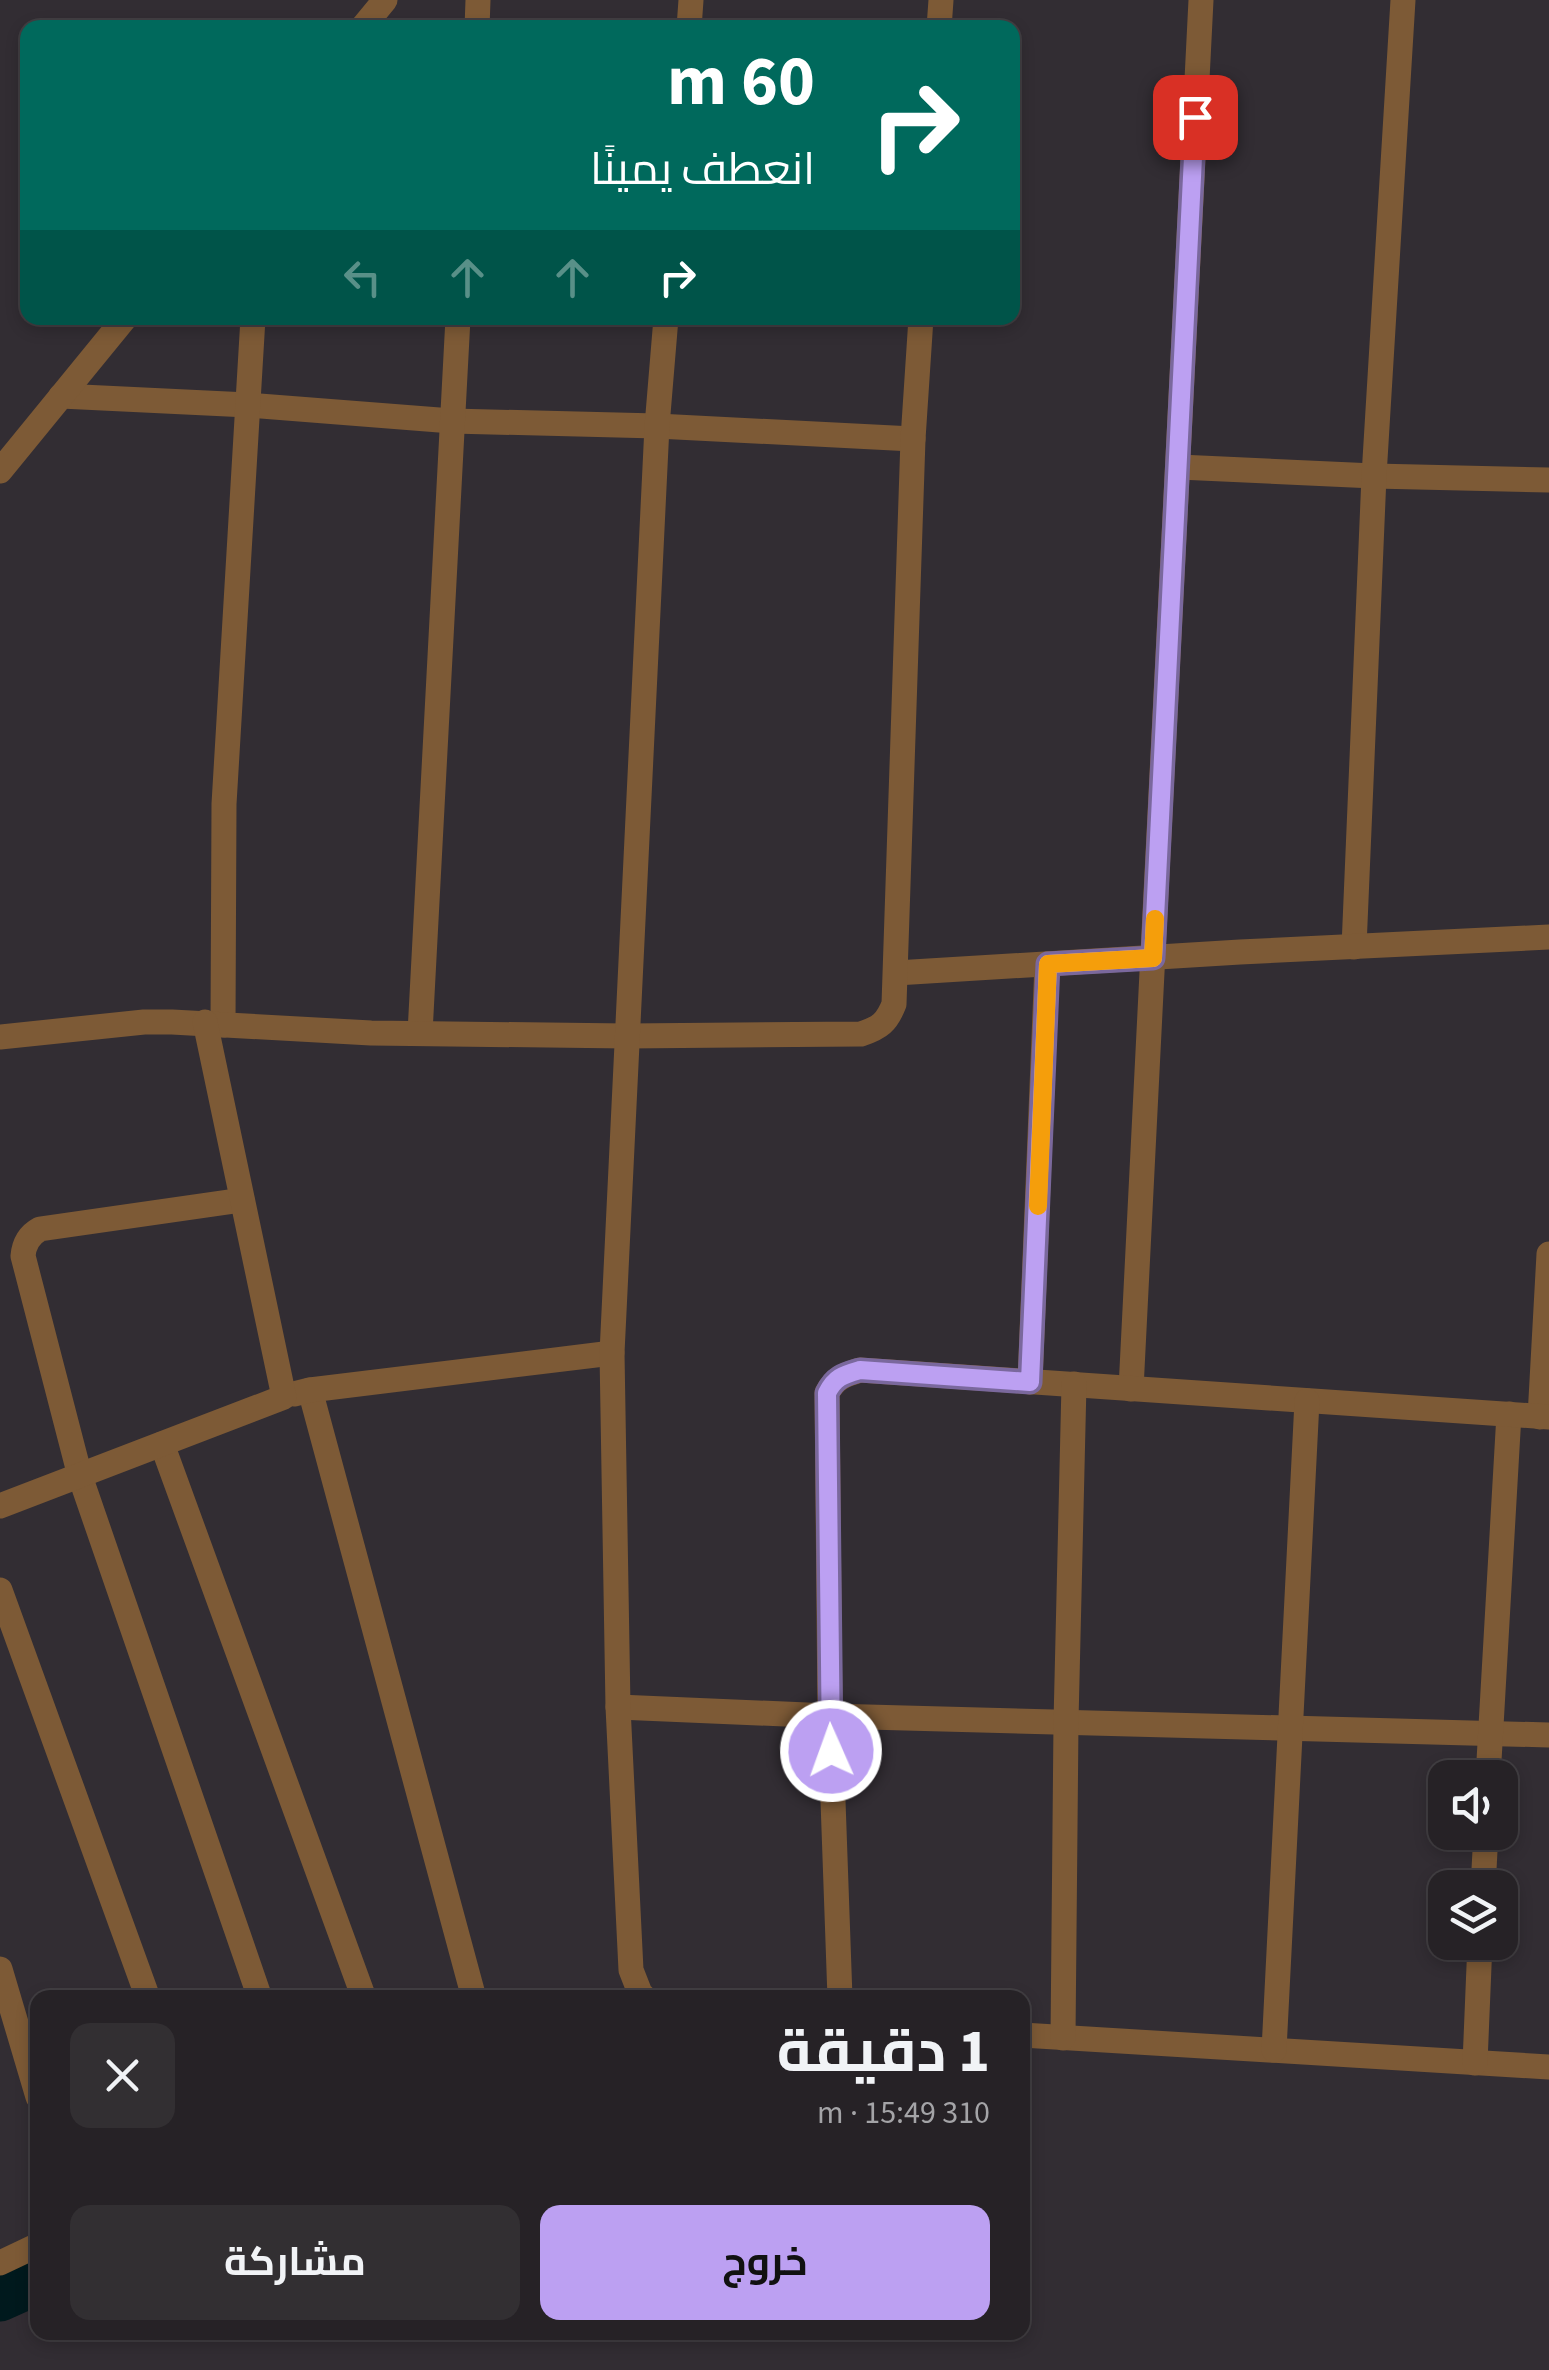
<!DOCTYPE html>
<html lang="ar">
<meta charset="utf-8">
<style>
body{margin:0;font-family:"Source Sans 3",Cairo,sans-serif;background:#322f32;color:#f1f3f6;direction:rtl;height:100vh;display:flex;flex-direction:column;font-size:38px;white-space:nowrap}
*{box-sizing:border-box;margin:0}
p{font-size:32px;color:#a4a4a7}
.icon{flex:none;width:55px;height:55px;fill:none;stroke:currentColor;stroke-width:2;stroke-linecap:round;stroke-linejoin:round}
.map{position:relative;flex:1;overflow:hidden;direction:ltr}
.details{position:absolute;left:30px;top:1990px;width:1000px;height:350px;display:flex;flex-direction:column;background:#262226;border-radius:20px;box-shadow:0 5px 15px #0003,0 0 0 2px #423f43;direction:rtl}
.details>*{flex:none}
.hud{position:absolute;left:20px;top:20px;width:1000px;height:305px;border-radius:20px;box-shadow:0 5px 15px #0003,0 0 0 2px #423f43;direction:rtl;background:#00695c;color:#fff;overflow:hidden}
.controls{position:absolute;left:1428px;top:1760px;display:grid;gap:20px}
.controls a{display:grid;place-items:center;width:90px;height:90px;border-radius:20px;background:#262226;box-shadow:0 5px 15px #0003,0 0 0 2px #423f43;font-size:50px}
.pin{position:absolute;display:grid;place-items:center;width:85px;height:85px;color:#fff;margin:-42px;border-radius:20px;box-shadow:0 5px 15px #0006}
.me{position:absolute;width:110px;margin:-55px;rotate:358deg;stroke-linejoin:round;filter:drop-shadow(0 0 8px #0008)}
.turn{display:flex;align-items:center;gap:35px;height:210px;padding:0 40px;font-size:45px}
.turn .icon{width:130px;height:130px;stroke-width:2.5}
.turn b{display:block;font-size:70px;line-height:85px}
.lanes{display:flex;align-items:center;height:95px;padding:0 40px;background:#0003;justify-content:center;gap:50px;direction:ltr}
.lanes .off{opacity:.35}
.round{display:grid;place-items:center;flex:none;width:105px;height:105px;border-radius:20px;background:#322f32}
.summary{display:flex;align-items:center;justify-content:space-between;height:170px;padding:0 40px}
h1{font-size:60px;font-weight:700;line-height:75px}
.action{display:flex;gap:20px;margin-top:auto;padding:20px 40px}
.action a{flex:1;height:115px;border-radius:20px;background:#bca0f2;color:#111;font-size:40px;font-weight:700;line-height:115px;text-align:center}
.action a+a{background:#322f32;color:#f1f3f6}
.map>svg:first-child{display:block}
</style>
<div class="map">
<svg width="1549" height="2370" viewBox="0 0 1549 2370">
<rect width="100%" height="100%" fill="#322d33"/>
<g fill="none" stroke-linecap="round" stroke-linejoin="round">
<path stroke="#00191d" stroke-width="45" d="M0,2299L38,2282"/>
<g stroke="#7d5a36" stroke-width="25">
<path d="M362,28L385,0"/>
<path d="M477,28L478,0"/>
<path d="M689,28L691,0"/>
<path d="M939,28L941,0"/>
<path d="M61,396L248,405L452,421L657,426L913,439"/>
<path d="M1179,467L1374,476L1549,480"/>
<path d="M0,471L125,318"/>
<path d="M1354,947L1374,476L1403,0"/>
<path d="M896,973L1240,952L1549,937"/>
<path d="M223,1025L224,804L253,318"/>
<path d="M420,1033L458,318"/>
<path d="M0,1037L144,1022H172L371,1033L627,1036L861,1034C880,1028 887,1022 894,1004L913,439L921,318"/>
<path d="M242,1200L40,1229C29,1235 24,1244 23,1256L80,1476L260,1998"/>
<path d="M1030,1382L1047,964"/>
<path d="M1131,1389L1201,0"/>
<path d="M310,1390L474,1998"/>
<path d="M294,1394L310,1390L612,1353"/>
<path d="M1540,1417L1549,1254"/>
<path d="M162,1444L364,1998"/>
<path d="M0,1506L284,1397L205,1022"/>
<path d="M0,1590L148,1998"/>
<path d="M618,1707L830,1716L1549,1735"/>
<path d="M1488,1778L1509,1414"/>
<path d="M1483,1888L1486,1832"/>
<path d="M0,1969L38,2097"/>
<path d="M645,1998L640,1993L631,1970L618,1707L612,1353L657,426L666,318"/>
<path d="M840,1998L830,1716L827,1393C835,1378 844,1375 860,1370L1549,1417"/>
<path d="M1022,2035L1549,2067"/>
<path d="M1063,2038L1066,1722L1074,1384"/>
<path d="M1274,2050L1307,1401"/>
<path d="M1475,2063L1480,1942"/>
<path d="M0,2263L38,2245"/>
</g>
</g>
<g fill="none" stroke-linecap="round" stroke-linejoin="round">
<defs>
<path id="route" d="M831,1751L827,1393C835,1377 843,1375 860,1370L1030,1382L1048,964L1153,958L1195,117"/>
</defs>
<use href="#route" stroke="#7a689d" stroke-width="25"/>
<use href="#route" stroke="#bca0f2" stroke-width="18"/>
<path stroke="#f59e0b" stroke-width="18" d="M1038,1206L1048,964L1153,958L1155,919"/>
</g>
</svg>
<div class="controls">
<a><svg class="icon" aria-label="sound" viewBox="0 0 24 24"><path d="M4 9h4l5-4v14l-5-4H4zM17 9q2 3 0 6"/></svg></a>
<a><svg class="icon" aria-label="layers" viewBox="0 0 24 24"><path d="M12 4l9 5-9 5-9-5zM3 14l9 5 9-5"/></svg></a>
</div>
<div class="pin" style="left:1195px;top:117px;background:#d93025"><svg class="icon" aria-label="arrive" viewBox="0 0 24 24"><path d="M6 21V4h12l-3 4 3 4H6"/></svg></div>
<svg class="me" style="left:831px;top:1751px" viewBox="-20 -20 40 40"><circle r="17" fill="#bca0f2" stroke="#fff" stroke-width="3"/><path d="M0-11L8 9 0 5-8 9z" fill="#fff"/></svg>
<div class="hud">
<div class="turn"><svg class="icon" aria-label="right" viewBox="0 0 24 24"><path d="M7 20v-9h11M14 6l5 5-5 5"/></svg><div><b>60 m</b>انعطف يمينًا</div></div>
<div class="lanes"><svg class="icon off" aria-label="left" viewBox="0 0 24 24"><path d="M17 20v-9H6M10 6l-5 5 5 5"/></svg><svg class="icon off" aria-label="ahead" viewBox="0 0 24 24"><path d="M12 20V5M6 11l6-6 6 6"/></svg><svg class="icon off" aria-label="ahead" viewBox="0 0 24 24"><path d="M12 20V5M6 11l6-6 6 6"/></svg><svg class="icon" aria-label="right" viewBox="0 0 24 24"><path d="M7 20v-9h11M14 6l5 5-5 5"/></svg></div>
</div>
<section class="details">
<div class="summary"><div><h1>1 دقيقة</h1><p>310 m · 15:49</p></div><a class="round"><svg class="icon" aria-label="close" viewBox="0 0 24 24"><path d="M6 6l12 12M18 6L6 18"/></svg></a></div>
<div class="action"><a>خروج</a><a>مشاركة</a></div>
</section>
</div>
